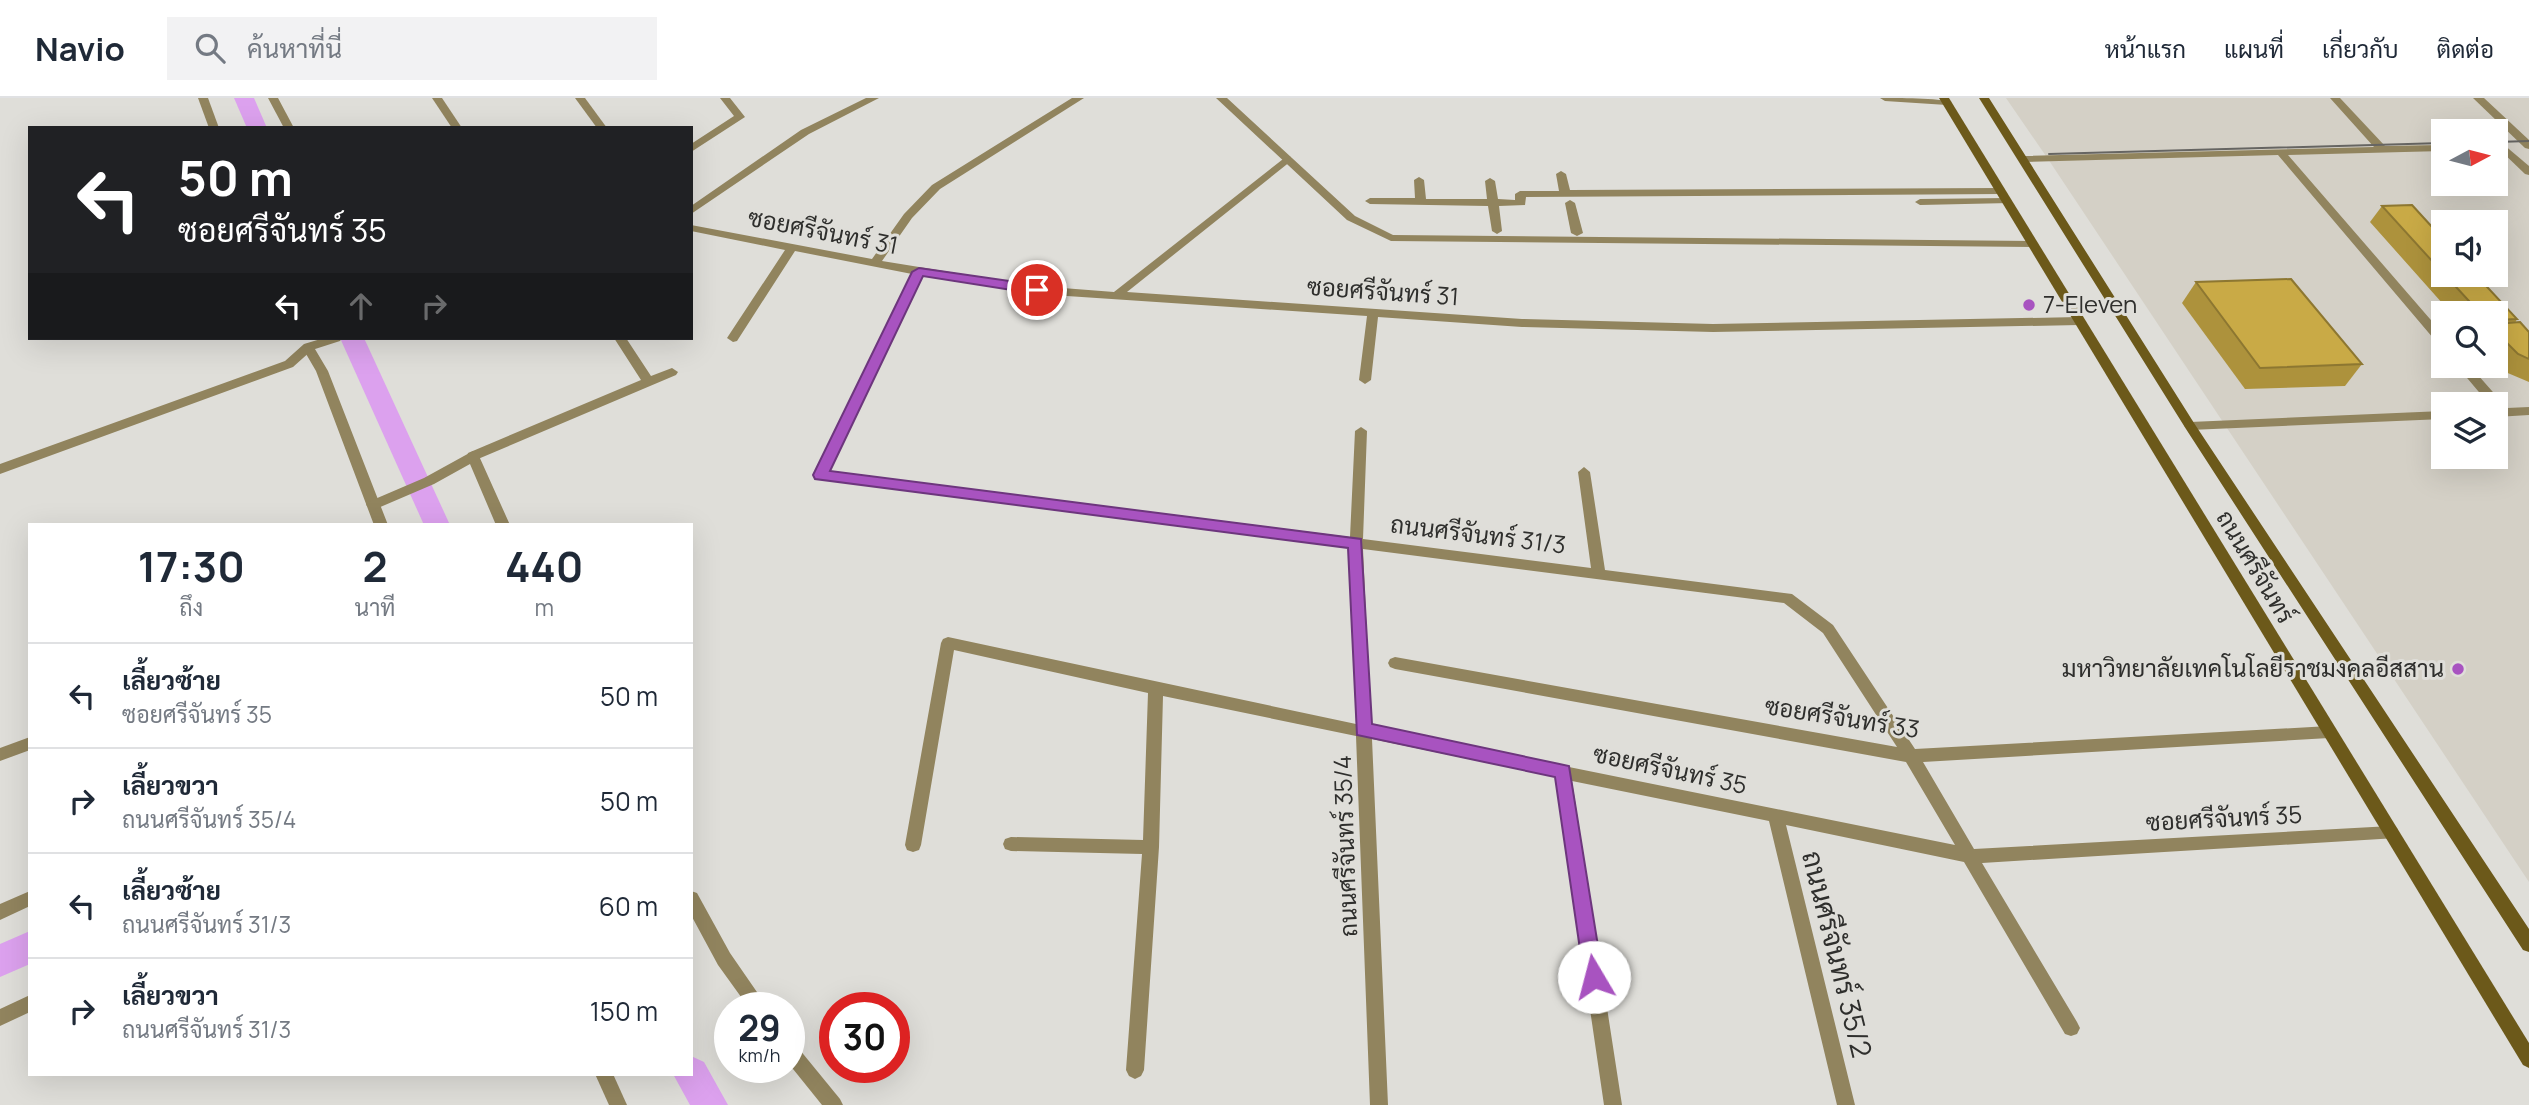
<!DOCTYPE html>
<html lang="th">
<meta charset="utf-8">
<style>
body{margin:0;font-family:Manrope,Sarabun,sans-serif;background:#f2f2f3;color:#1f2937;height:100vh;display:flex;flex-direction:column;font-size:26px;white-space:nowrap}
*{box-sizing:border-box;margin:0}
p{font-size:23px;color:#747a83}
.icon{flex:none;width:38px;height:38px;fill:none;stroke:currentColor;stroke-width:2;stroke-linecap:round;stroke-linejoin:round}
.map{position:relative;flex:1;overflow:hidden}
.drawer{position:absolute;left:28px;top:425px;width:665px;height:553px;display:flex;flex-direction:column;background:#fff;border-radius:0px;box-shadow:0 7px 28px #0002}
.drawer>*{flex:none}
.top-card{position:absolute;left:28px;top:28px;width:665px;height:214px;border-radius:0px;box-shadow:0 7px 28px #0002;background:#202124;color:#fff;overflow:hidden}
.needle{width:46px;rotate:83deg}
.controls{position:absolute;left:2431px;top:21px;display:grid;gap:14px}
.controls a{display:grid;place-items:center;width:77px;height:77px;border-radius:0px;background:#fff;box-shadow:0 7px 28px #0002;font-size:35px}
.speed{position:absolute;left:714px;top:894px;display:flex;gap:14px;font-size:35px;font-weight:700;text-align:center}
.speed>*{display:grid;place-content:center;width:91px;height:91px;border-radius:50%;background:#fff;box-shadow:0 7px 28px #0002;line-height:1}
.speed small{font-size:18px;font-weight:400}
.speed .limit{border:10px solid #d22;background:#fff;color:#111}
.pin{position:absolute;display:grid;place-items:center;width:60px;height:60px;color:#fff;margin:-30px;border:4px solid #fff;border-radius:50%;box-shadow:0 2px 7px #0007}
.me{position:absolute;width:77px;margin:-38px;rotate:352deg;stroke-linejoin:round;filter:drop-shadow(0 0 5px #0008)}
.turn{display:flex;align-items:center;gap:24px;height:147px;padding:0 35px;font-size:32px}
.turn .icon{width:91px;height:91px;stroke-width:2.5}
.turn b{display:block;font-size:49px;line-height:60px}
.lanes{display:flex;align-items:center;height:66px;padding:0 35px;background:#0003;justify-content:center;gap:35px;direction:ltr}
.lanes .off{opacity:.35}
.eta{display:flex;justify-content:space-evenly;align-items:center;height:119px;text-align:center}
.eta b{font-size:42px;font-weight:700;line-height:49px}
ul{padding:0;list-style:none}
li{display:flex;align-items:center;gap:21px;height:105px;padding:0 35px;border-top:2px solid #e0e1e3}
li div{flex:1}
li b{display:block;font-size:26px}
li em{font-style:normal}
header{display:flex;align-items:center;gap:42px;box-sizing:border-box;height:98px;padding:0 35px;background:#fff;border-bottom:2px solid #e0e1e3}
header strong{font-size:33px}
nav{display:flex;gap:38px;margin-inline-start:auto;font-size:24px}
.search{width:490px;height:63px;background:#f2f2f3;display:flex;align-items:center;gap:18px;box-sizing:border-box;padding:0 24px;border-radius:0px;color:#747a83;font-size:26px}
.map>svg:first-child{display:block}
</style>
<header>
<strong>Navio</strong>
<div class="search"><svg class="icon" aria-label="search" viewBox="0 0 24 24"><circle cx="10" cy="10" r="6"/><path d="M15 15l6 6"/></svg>ค้นหาที่นี่</div>
<nav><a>หน้าแรก</a><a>แผนที่</a><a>เกี่ยวกับ</a><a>ติดต่อ</a></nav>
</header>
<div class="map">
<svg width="2529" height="1007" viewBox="0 0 2529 1007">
<rect width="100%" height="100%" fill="#dfded9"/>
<path fill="#d4d0c6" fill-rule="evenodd" d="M2006,0H2529V784L2048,61ZM2443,33H2496V86H2443ZM2443,124H2496V177H2443ZM2443,215H2496V268H2443ZM2443,306H2496V359H2443Z"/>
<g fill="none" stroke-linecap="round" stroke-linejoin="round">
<g fill="#dca1ee" fill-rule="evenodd">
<path d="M234,0H254L267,30H247Z"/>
<path d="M340,240H364L450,427H424Z"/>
<path d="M30,833V866L0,879V846Z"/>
<path d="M691,958L704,964L728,1007H690L673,976H691Z"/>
</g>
<g fill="#91845e" fill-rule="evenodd">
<path d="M432,0H442L462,30H452Z"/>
<path d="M2330,0H2340L2385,48L2443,47V53L2288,57L2443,236V248L2439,247L2278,57L2024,64L2019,61L2024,58L2374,49Z"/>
<path d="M2473,0H2484L2529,42V51L2525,50Z"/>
<path d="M2503,46L2529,68V77L2525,76L2499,51V47Z"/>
<path d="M614,240H626L651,278L672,270L678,274L676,277L478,361H468L467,358L468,355L641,282Z"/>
<path d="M308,245L312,246L328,273L388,427H374L316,273L302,249Z"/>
<path d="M2457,268H2470L2507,310L2529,309V317L2496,319V306H2489Z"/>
<path d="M2443,313V321L2190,332L2184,328L2190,324Z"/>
<path d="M595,976H613L627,1007H609Z"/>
</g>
<g fill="#91845e" fill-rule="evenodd">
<path d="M198,0H208L219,30H209Z"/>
<path d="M268,0H278L294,30H284Z"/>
<path d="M575,0H585L607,30H597Z"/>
<path d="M720,0H730L745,19L691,54V46L734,18Z"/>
<path d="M866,0H879L809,36L691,116V108L801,32Z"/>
<path d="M1072,0H1084L940,91L912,120L882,163L1037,188L1114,194L1287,58L1291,59V63L1127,194L1522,221L1713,226L2079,219L2085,223L2079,227L1713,234L1522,229L1378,219L1371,282L1365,286L1359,282L1367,218L1037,196L923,178L828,373L1350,439L1355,333L1361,329L1367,333L1363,441L1591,470L1578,374L1584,369L1590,374L1605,472L1792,496L1833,527L1915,651L2329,628L2334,630L2337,634L2334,638L2329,640L1923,664L1974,751L2391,728L2397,730L2399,735L2397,740L1982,765L2077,924L2080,930L2077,936L2071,938L2065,936L1964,764L1786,727L1855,1007H1837L1769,723L1572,683L1622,1007H1604L1556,679L1372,641L1388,1007H1370L1356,638L1163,598L1159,749L1144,972L1141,978L1135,981L1129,978L1126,972L1142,756L1011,753L1005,751L1003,746L1005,741L1011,739L1143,742L1148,595L954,552L921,747L919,752L913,754L907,752L905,747L941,545L943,541L948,539L1356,626L1349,449L815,380L814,377L912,176L795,153L737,243L733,244L727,240L785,152L691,133V127L872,161L904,116L932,87ZM1363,451L1784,505L1823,535L1897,649L1395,559L1390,561L1388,565L1390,569L1395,571L1906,664L1955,747L1371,629Z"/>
<path d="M1880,0C1898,0 1938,0 1952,4L1947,7L1885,3Z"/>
<path d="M1561,73L1566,76L1570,92L2000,90L2005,93L2000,96L1526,99L1525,107L1499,108L1502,133L1497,136L1492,133L1488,108L1370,106L1365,103L1370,100H1415L1414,82L1419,79L1424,82L1426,101H1487L1485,83L1490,80L1495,83L1498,101L1515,102V96L1520,93H1559L1556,76Z"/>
<path d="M2006,100L2010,101V105L1920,107L1915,104L1920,101Z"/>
<path d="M1570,102L1575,105L1583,135L1577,138L1571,135L1565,105Z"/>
<path d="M324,240H342L340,243L312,252L293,269L0,376V366L285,263L304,246Z"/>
<path d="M473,353L479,358L510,427H496L470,366L434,386L378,410L373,412L366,407L368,404L424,380Z"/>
<path d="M30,639V652L0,663V650Z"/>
<path d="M30,793V808L0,822V806Z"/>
<path d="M691,793L697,795L730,855L768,910H749L718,867L691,817Z"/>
<path d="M30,897V914L0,928V911Z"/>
<path d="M789,943L795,946L840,1001L843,1007H822L789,966Z"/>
</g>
<path fill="#91845e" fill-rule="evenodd" d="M1216,0H1227L1355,118L1393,137L2032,143L2038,146L2032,149L1391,143L1347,122Z"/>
<g fill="#6c591a" fill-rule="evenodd">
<path d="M1939,0H1949L2529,945V970L2523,967Z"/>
<path d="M1979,0H1989L2194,325L2529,831V854L2523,852L2186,331Z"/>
</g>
<g stroke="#666562" stroke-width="2">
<path d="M2496,44L2529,43"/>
<path d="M2049,56L2443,45"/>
</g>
</g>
<g fill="#ad923c">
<path d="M2382,108L2443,141V177H2476L2517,221L2515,225L2529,234V284L2503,273L2496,265V215H2451L2370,124Z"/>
<path d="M2196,184L2362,266L2345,288L2245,291L2182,205Z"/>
</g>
<g fill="#c9aa46" stroke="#8d7731" stroke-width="2">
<path d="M2412,107L2443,141V175L2382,108Z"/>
<path d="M2445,177H2476L2517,221L2496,222V215H2480Z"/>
<path d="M2291,181L2362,266L2260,270L2196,184Z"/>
<path d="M2520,224L2529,234V261L2518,256L2496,234V226Z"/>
</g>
<path fill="#a853c0" stroke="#6d367d" stroke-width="2" d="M919,170L1037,187L1043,192L1037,196L923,178L830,373L1361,441L1372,626L1569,668L1603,879L1600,885L1594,888L1587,885L1584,879L1555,679L1357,637L1348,450L815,381L813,377L912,174Z"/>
<g fill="#a853c0" stroke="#dfded9" stroke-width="2.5">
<circle cx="2029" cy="207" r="7"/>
<circle cx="2458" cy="571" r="7"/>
</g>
<g text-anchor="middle" stroke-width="6" stroke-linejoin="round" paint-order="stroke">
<g font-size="24" fill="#2f2f2d" stroke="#dfded9">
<text transform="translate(823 134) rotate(11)" y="8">ซอยศรีจันทร์ 31</text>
<text transform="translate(1383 194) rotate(4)" y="8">ซอยศรีจันทร์ 31</text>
<text transform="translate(1478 437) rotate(7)" y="8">ถนนศรีจันทร์ 31/3</text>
<text transform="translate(2255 469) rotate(59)" y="8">ถนนศรีจันทร์</text>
<text transform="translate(1842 620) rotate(9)" y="8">ซอยศรีจันทร์ 33</text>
<text transform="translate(1670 672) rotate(12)" y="8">ซอยศรีจันทร์ 35</text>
<text transform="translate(2224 721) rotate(-3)" y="8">ซอยศรีจันทร์ 35</text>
<text transform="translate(1346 748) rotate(-92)" y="8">ถนนศรีจันทร์ 35/4</text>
</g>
<g font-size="24" fill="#2f2f2d" stroke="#dfded9" text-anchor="start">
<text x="2043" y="215">7-Eleven</text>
<text x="2444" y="579" text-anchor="end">มหาวิทยาลัยเทคโนโลยีราชมงคลอีสสาน</text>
</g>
<g font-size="28" fill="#2f2f2d" stroke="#dfded9">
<text transform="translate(1837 856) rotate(76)" y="10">ถนนศรีจันทร์ 35/2</text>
</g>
</g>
</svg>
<div class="controls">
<a><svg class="needle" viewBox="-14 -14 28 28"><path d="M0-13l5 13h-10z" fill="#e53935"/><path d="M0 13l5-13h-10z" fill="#747a83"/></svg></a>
<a><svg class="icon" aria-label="sound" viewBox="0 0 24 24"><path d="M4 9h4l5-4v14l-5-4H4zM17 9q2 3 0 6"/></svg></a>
<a><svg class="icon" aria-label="search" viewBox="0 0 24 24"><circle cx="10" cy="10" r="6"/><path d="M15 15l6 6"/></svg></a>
<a><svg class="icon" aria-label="layers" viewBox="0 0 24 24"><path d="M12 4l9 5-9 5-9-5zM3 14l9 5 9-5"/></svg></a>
</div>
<div class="speed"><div>29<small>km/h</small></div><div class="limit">30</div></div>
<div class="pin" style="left:1037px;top:192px;background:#d93025"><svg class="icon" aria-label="arrive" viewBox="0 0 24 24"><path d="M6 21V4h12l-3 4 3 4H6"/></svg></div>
<svg class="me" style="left:1594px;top:879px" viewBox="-20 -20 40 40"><circle r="19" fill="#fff"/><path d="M0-13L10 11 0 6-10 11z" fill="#a853c0"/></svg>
<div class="top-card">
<div class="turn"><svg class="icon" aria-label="left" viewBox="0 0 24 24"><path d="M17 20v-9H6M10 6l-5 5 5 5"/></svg><div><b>50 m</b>ซอยศรีจันทร์ 35</div></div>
<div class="lanes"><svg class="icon" aria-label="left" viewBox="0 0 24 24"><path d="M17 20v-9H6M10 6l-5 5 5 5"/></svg><svg class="icon off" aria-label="ahead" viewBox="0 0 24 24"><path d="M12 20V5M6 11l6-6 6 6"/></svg><svg class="icon off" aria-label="right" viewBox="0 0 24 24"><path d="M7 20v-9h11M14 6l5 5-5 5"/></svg></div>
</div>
<section class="drawer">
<div class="eta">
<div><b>17:30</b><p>ถึง</p></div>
<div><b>2</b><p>นาที</p></div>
<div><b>440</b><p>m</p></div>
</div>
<ul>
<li><svg class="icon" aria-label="left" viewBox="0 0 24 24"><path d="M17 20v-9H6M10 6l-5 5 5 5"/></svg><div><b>เลี้ยวซ้าย</b><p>ซอยศรีจันทร์ 35</p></div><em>50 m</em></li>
<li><svg class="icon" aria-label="right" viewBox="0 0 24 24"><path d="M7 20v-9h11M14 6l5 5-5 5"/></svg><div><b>เลี้ยวขวา</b><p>ถนนศรีจันทร์ 35/4</p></div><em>50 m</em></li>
<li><svg class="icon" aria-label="left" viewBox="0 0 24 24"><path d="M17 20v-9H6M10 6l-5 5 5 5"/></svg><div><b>เลี้ยวซ้าย</b><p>ถนนศรีจันทร์ 31/3</p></div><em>60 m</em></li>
<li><svg class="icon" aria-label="right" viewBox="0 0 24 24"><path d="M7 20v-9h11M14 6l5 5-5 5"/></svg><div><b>เลี้ยวขวา</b><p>ถนนศรีจันทร์ 31/3</p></div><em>150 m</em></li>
</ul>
</section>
</div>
